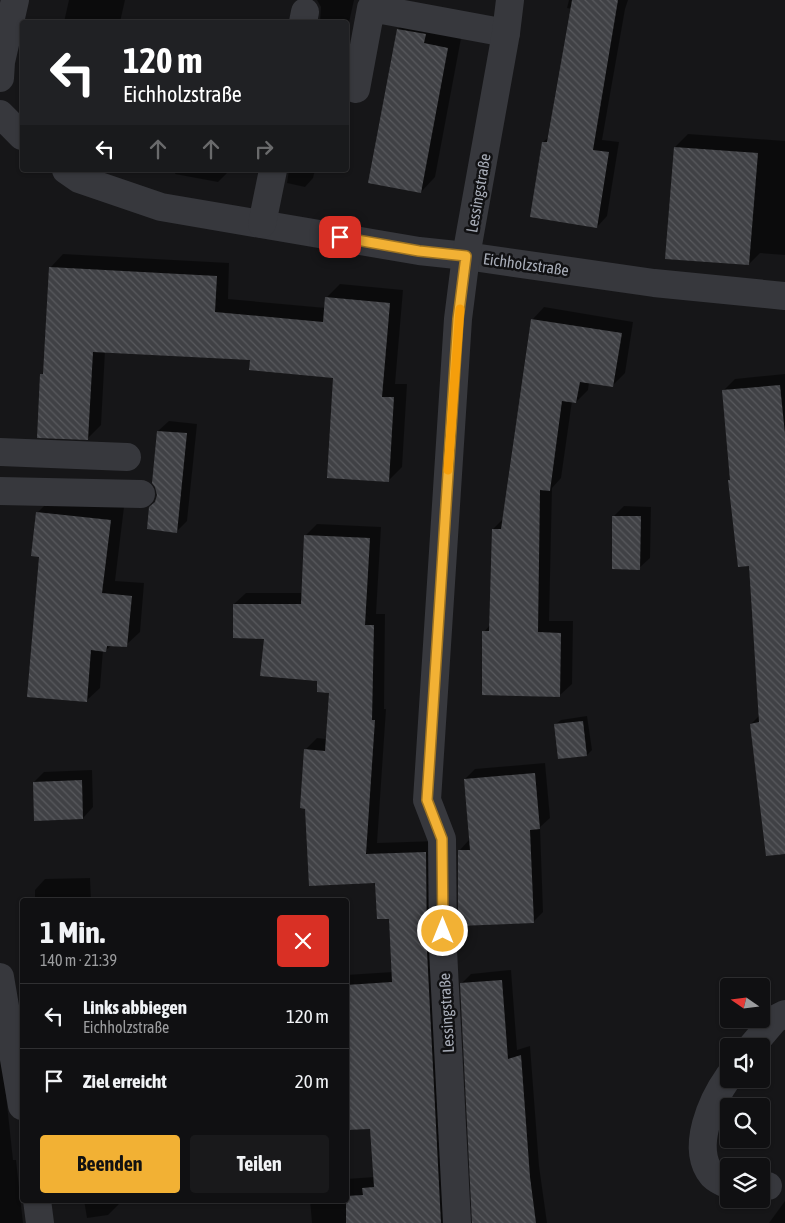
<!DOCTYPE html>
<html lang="de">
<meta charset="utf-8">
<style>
body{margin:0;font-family:"Asap Condensed",sans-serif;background:#19191b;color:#f1f3f6;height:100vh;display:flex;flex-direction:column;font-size:19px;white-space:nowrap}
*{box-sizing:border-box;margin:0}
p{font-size:16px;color:#9c9d9f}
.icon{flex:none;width:28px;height:28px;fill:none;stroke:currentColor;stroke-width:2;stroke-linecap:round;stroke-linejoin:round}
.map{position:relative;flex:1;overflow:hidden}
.side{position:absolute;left:20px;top:898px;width:329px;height:305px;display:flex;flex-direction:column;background:#101012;border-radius:5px;box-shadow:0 1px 4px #0004,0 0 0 1px #303032}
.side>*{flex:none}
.banner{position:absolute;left:20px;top:20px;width:329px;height:152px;border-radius:5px;box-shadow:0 1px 4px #0004,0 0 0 1px #303032;background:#202124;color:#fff;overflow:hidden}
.needle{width:32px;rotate:284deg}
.controls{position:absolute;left:720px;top:978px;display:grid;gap:10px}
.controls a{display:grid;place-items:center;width:50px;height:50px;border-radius:5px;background:#101012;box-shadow:0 1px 4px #0004,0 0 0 1px #303032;font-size:25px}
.pin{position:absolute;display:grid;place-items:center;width:42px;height:42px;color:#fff;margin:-21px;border-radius:10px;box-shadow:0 2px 8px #0006}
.me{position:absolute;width:55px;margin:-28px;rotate:0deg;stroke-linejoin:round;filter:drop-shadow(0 0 4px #0008)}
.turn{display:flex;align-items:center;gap:18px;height:105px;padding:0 20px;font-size:22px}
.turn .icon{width:65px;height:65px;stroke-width:2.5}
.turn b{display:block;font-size:35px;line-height:42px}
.lanes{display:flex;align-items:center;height:48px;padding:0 20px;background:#0003;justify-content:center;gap:25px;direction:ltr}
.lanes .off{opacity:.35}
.round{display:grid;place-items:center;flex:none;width:52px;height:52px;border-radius:5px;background:#19191b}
.overview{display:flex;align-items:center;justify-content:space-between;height:85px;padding:0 20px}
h1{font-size:30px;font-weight:700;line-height:38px}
.button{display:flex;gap:10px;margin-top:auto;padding:10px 20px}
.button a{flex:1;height:58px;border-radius:5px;background:#f2b134;color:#111;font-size:20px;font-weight:700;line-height:58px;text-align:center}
.button a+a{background:#19191b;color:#f1f3f6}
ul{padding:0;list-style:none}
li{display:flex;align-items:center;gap:15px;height:65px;padding:0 20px;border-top:1px solid #303032}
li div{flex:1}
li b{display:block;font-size:19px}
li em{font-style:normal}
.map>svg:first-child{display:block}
</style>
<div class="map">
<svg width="785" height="1223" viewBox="0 0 785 1223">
<defs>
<pattern id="building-back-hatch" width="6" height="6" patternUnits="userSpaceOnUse" patternTransform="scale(1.25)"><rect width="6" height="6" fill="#404145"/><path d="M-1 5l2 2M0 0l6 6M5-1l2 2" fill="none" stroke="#595a5e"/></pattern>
</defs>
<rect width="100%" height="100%" fill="#161618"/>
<g fill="#0007">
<path d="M69,0H125L120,22H64Z"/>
<path d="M317,0H354L346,36V22H320L321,7Z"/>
<path d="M569,0H628L625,9L602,140L619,142L607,216L597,227L543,142L550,136L572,9L567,8Z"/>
<path d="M413,15L462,33L435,177L421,192L398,29Z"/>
<path d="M688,134L785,141V255L760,253L749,264L675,147Z"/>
<path d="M176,170H230L218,182L175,174Z"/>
<path d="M289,170H315L313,178L305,187L287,183Z"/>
<path d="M63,254L229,263L228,299L326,308V298L340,284L403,290L395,384H407L402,467L389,480L334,377L251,358L105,351L101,425L87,439L42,374L45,371L50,268Z"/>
<path d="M544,307L633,322L625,373L613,385L589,382L588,390L576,402L572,401L561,478L552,488L549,621H573L572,684L560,695L484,632L490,625L493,529L504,518L533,319Z"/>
<path d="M785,374V814L751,724L760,715L750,564L729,481L731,478L723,391L735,379Z"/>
<path d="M169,421L197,424L187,521L177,531L156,502L158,495L156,486L158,431Z"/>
<path d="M50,500L124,507L115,581L144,583L140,632L126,645H112L106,650H103L100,688L86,701L40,556L37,513Z"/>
<path d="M624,506L651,507L650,558L639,568L614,516Z"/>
<path d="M317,524L381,527L376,614H385L384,709H386L377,843L438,841L445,1223H312L310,1200H346V1179L375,1177L371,1128L346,1129V975L393,972L390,917L377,881L305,750L317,738L327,739L330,692L318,679L265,637L234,604L246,593H303L306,535Z"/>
<path d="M587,716L592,750L587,755L555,725L561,720Z"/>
<path d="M545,763L550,818L540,827L543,912L533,922L459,851L469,840L465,779L475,769Z"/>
<path d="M92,770L93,807L83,818L34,782L44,772Z"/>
<path d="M90,878L91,900H35V890L45,879Z"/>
<path d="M511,970L517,1050L530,1046L539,1166L547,1223H475L462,983L471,974Z"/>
<path d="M0,1039L13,1160H16L23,1223H0Z"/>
<path d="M66,1200H80L66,1202Z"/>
<path d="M84,1200H118L119,1204L108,1215L87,1218Z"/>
<path d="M785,1201V1223H769Z"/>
</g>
<g fill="url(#building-back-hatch)">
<path d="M572,0H618L593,150L609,152L597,228L530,217L542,142H547Z"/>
<path d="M397,29L426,34L424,43L448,48L421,193L368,183Z"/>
<path d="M674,147L758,153L749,265L665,259Z"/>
<path d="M49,267L217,276L215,312L323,322L325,297L390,303L382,397H394L389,482L327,478L333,378L249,370L250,360L93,352L88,440L37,438L40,374H43Z"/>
<path d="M531,319L622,333L613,387L580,382L576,403L562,401L550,491L540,490L538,632L561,633L560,697L482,695V631H489L492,529H501Z"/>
<path d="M780,385L785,434V854L766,856L750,724L759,722L749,566L738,567L728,480H730L722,390Z"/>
<path d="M157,431L187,433L177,533L147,529L149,507L155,502L157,495L155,487L152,483Z"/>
<path d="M36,512L111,520L102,593L132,596L127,647L107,646L106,652L91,650L87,702L27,697L39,557L31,556Z"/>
<path d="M612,516H641L640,570L612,569Z"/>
<path d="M304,535L370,538L365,625H374L372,720H375L366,854L426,852L427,951L441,1223H346V1196L363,1195L362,1188L374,1187L370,1129L346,1130V985L392,982L389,919H377L375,883L309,886L305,809L300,808L304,749L325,751L329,693L317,692V681L260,676L264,639L233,638V604H301Z"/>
<path d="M583,721L587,756L558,759L554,724Z"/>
<path d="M535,773L540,829L530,830L534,923L458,926V850H470L464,779Z"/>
<path d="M82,780L83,819L34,821L33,782Z"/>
<path d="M502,980L508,1059L521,1055L530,1177L536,1223H472L460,983Z"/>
</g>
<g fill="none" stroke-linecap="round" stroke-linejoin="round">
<g stroke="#37383d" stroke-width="28">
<path d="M303,22L305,12"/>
<path d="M0,78L1,62L15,0"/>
<path d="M356,89L371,8L506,33"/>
<path d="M0,114L22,136"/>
<path d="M66,170L79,179L161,207L419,251L466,256L654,283L785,296"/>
<path d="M262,224L273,170"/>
<path d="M0,452L127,457"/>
<path d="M0,491L141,494"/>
<path d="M0,977L22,1106"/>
<path d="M752,1046L775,1019L785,1014"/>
<path d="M729,1076C712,1100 690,1148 712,1175C716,1179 724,1183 729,1185"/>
<path d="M761,1187L768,1186"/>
<path d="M37,1200L40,1223"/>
<path d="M457,1223L443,950L442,839L427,800L458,319L466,256L506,33L510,0"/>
</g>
</g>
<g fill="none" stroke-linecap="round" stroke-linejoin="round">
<defs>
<path id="route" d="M340,237L419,251L466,256L458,319L427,800L442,839L443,931"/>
</defs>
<use href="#route" stroke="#9d7322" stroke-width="12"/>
<use href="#route" stroke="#f2b134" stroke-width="9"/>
<path stroke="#f59e0b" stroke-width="9" d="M448,470L460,309"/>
</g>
<g text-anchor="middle" stroke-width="5" stroke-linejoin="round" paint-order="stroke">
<g font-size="16" fill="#a8adb8" stroke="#111113">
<text transform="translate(478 193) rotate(-80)" y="6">Lessingstraße</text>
<text transform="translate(526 264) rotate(8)" y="6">Eichholzstraße</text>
<text transform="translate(446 1013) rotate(-93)" y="6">Lessingstraße</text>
</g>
</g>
</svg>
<div class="controls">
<a><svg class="needle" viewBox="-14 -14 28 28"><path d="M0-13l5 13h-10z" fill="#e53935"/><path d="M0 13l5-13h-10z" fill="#9c9d9f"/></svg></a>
<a><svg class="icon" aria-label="sound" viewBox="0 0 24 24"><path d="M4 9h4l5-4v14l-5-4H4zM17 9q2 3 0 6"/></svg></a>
<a><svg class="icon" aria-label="search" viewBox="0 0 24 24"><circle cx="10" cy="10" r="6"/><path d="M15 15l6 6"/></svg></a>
<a><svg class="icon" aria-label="layers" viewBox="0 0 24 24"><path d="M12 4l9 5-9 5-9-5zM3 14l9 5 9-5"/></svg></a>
</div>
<div class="pin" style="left:340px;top:237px;background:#d93025"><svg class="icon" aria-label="arrive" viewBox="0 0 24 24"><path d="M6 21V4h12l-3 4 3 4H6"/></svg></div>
<svg class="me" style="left:443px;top:931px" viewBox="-20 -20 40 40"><circle r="17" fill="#f2b134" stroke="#fff" stroke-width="3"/><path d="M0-11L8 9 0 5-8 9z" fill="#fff"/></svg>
<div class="banner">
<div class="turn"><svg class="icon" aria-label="left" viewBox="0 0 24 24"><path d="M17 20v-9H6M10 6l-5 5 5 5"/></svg><div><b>120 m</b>Eichholzstraße</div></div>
<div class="lanes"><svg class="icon" aria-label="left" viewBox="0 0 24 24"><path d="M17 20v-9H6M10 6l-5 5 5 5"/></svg><svg class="icon off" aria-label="ahead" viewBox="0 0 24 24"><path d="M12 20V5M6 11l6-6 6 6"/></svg><svg class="icon off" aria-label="ahead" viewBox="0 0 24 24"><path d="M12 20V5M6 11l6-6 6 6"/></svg><svg class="icon off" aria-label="right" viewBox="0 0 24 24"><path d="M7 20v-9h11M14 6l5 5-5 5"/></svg></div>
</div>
<section class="side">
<div class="overview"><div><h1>1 Min.</h1><p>140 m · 21:39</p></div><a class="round" style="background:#d93025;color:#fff"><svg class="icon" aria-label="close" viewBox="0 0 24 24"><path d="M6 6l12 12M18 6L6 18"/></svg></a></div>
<ul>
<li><svg class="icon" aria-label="left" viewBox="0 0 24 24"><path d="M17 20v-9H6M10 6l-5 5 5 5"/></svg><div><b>Links abbiegen</b><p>Eichholzstraße</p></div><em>120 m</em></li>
<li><svg class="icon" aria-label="arrive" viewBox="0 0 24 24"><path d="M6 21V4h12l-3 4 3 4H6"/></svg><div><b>Ziel erreicht</b></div><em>20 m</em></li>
</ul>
<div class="button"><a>Beenden</a><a>Teilen</a></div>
</section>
</div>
